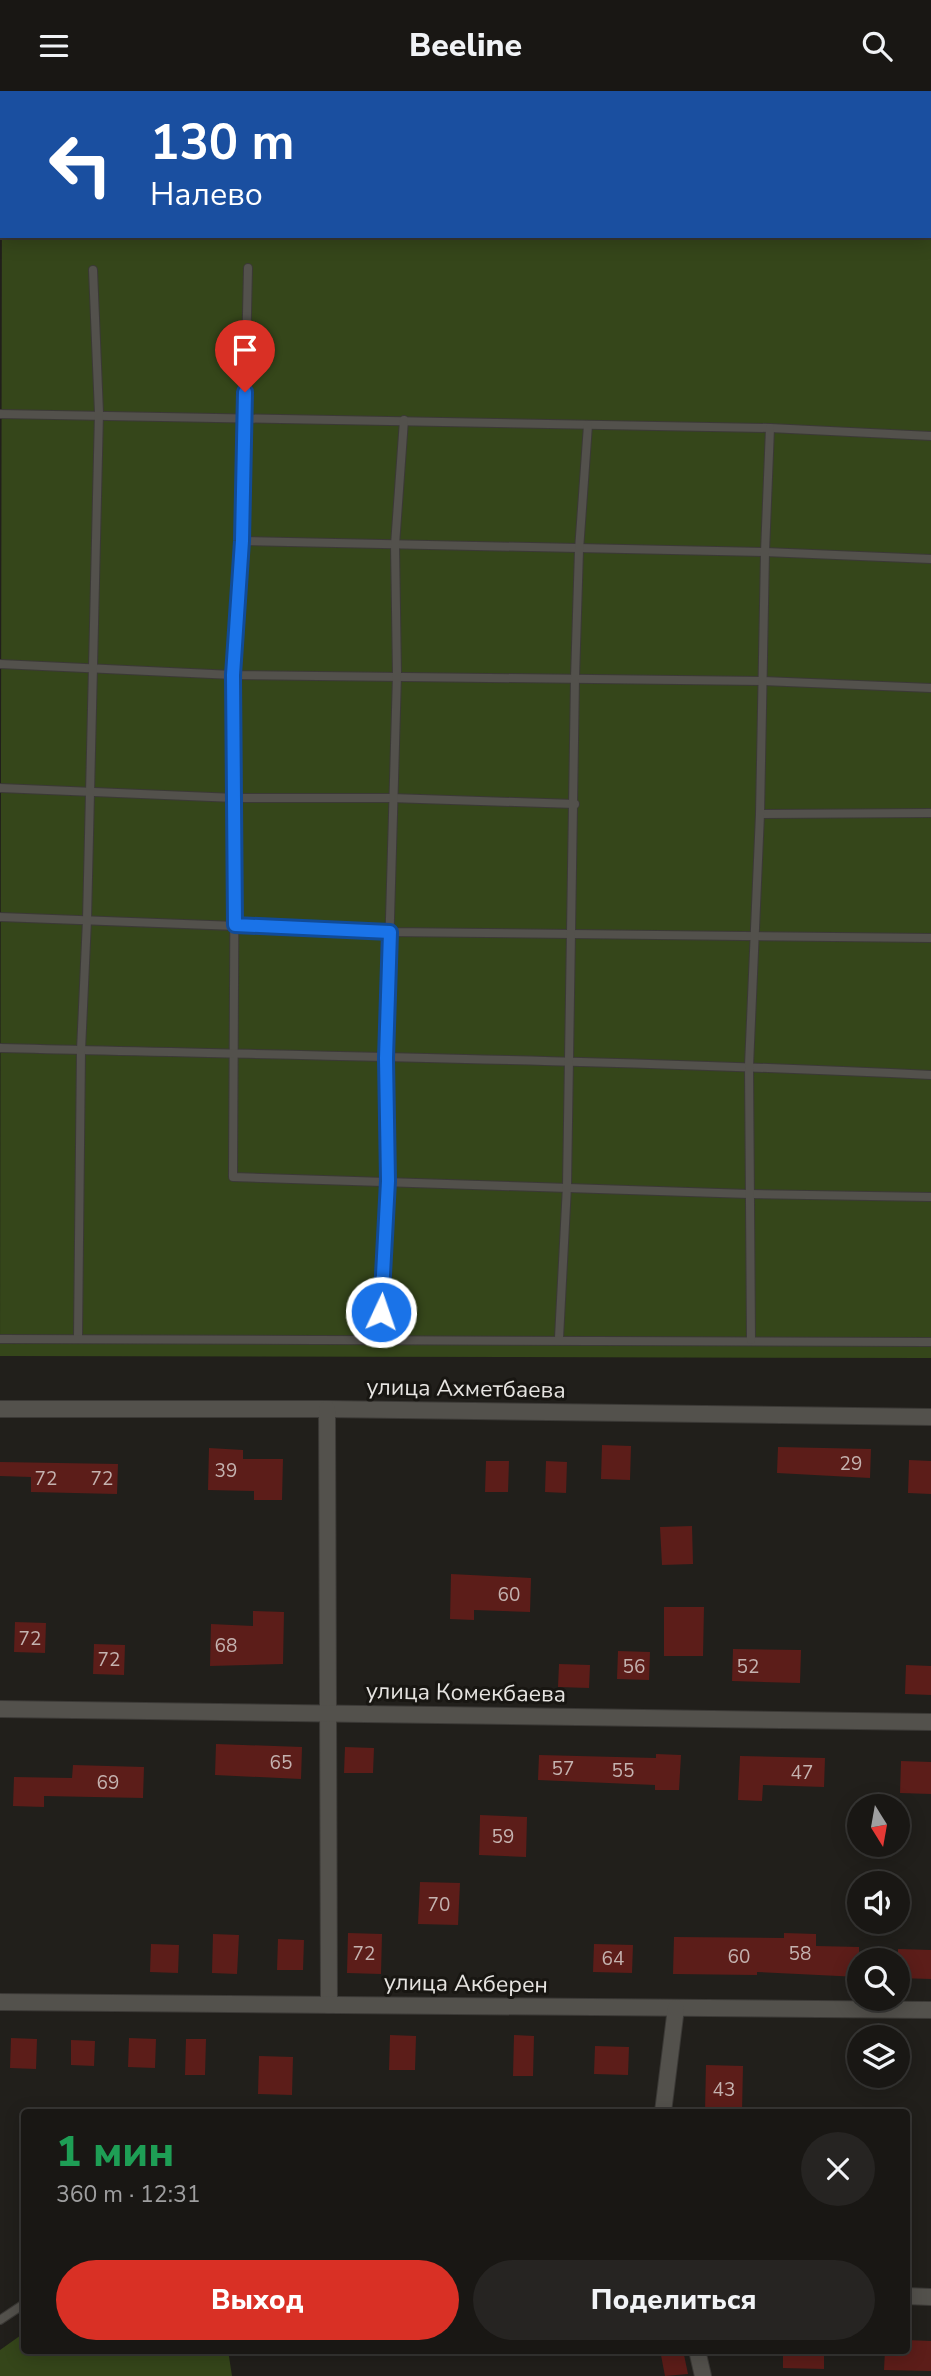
<!DOCTYPE html>
<html lang="ru">
<meta charset="utf-8">
<style>
body{margin:0;font-family:"Nunito Sans",sans-serif;background:#262422;color:#f1f3f6;height:100vh;display:flex;flex-direction:column;font-size:26px;white-space:nowrap}
*{box-sizing:border-box;margin:0}
p{font-size:23px;color:#9f9fa0}
.icon{flex:none;width:38px;height:38px;fill:none;stroke:currentColor;stroke-width:2;stroke-linecap:round;stroke-linejoin:round}
.map{position:relative;flex:1;overflow:hidden}
.side{position:absolute;left:21px;top:2018px;width:889px;height:245px;display:flex;flex-direction:column;background:#191714;border-radius:7px;box-shadow:0 4px 18px #0003,0 0 0 2px #373634}
.side>*{flex:none}
.top-card{position:absolute;left:0px;top:0px;width:931px;height:147px;box-shadow:0 4px 18px #0003,0 0 0 2px #373634;background:#1a4fa0;color:#fff;overflow:hidden}
.needle{width:46px;rotate:169deg}
.buttons{position:absolute;left:847px;top:1703px;display:grid;gap:14px}
.buttons a{display:grid;place-items:center;width:63px;height:63px;border-radius:50%;background:#191714;box-shadow:0 4px 18px #0003,0 0 0 2px #373634;font-size:35px}
.pin{position:absolute;display:grid;place-items:center;width:60px;height:60px;color:#fff;margin:-72px -30px;border-radius:50% 50% 50% 0;rotate:-45deg;box-shadow:0 0 7px #0007}
.pin .icon{rotate:45deg}
.me{position:absolute;width:77px;margin:-38px;rotate:3deg;stroke-linejoin:round;filter:drop-shadow(0 0 5px #0008)}
.turn{display:flex;align-items:center;gap:24px;height:147px;padding:0 35px;font-size:32px}
.turn .icon{width:91px;height:91px;stroke-width:2.5}
.turn b{display:block;font-size:49px;line-height:60px}
.round{display:grid;place-items:center;flex:none;width:74px;height:74px;border-radius:37px;background:#262422}
.summary{display:flex;align-items:center;justify-content:space-between;height:119px;padding:0 35px}
h1{font-size:42px;font-weight:800;line-height:52px;color:#1e9e55}
.primary-button{display:flex;gap:14px;margin-top:auto;padding:14px 35px}
.primary-button a{flex:1;height:80px;border-radius:42px;background:#d93025;color:#fff;font-size:28px;font-weight:800;line-height:80px;text-align:center}
.primary-button a+a{background:#262422;color:#f1f3f6}
header{display:flex;justify-content:space-between;align-items:center;height:91px;padding:0 35px;background:#191714;font-size:32px;font-weight:800}
.map>svg:first-child{display:block}
</style>
<header><svg class="icon" aria-label="menu" viewBox="0 0 24 24"><path d="M4 6h16M4 12h16M4 18h16"/></svg>Beeline<svg class="icon" aria-label="search" viewBox="0 0 24 24"><circle cx="10" cy="10" r="6"/><path d="M15 15l6 6"/></svg></header>
<div class="map">
<svg width="931" height="2285" viewBox="0 0 931 2285">
<rect width="100%" height="100%" fill="#211f1b"/>
<g fill="#35461a">
<path d="M134,0H450L457,2H130Z"/>
<path d="M2,62V145H929L931,136V1267L0,1265Z"/>
<path d="M24,2242V2259H228L232,2285H0V2259Z"/>
</g>
<g fill="#5c1d19">
<path d="M602,1354L631,1355L630,1389L601,1388Z"/>
<path d="M778,1356L871,1358L870,1387L777,1382Z"/>
<path d="M209,1357L243,1359V1368H283L282,1409H254V1400L208,1399Z"/>
<path d="M909,1369L931,1370V1403L908,1402Z"/>
<path d="M486,1370H509L508,1401H485Z"/>
<path d="M546,1370L567,1371L566,1402L545,1401Z"/>
<path d="M0,1371L118,1373L117,1403L31,1401V1386L0,1385Z"/>
<path d="M692,1435L693,1473L662,1474L660,1436Z"/>
<path d="M451,1483L531,1487L530,1521L474,1519V1529L450,1528Z"/>
<path d="M664,1516H704L703,1565H664Z"/>
<path d="M253,1520L284,1521L283,1573L210,1575L211,1533L253,1535Z"/>
<path d="M15,1531L46,1532L45,1562L14,1561Z"/>
<path d="M94,1553L125,1554L124,1584L93,1583Z"/>
<path d="M733,1558L801,1559L800,1592L732,1590Z"/>
<path d="M618,1560L650,1561L649,1589L617,1588Z"/>
<path d="M559,1573L590,1574L589,1597L558,1596Z"/>
<path d="M906,1574L931,1575V1604L905,1603Z"/>
<path d="M216,1653L302,1656L301,1688L215,1684Z"/>
<path d="M345,1656L374,1657L373,1682H344Z"/>
<path d="M656,1663L681,1664L679,1699H655V1694L538,1689L539,1664L656,1667Z"/>
<path d="M740,1665L825,1667L824,1696L763,1694L762,1710L738,1709Z"/>
<path d="M901,1670L931,1671V1703L900,1702Z"/>
<path d="M73,1674L144,1676L143,1707L44,1705V1716L13,1715L14,1686L72,1687Z"/>
<path d="M480,1724L527,1726L526,1766L479,1764Z"/>
<path d="M420,1791L460,1792L458,1834L418,1833Z"/>
<path d="M348,1842L382,1843L381,1883L347,1882Z"/>
<path d="M784,1842L816,1843V1855L859,1856V1886L757,1881V1884L673,1883L674,1846L784,1847Z"/>
<path d="M213,1843L239,1844L237,1883L212,1882Z"/>
<path d="M278,1848L304,1849L303,1879H277Z"/>
<path d="M151,1853L179,1854L178,1882L150,1881Z"/>
<path d="M594,1853L633,1854L632,1882L593,1881Z"/>
<path d="M898,1858L931,1859V1888L898,1887Z"/>
<path d="M390,1944L416,1945L415,1979H389Z"/>
<path d="M514,1944L534,1945L533,1985H513Z"/>
<path d="M11,1947L37,1948L36,1978L10,1977Z"/>
<path d="M129,1947L156,1948L155,1977L128,1976Z"/>
<path d="M186,1948H206L205,1984H185Z"/>
<path d="M71,1949L95,1950L94,1975L71,1974Z"/>
<path d="M595,1955L629,1956L628,1984L594,1983Z"/>
<path d="M259,1965L293,1966L292,2004L258,2003Z"/>
<path d="M706,1974L743,1975L742,2021H705Z"/>
<path d="M906,2249L931,2250V2280L884,2279L885,2259H906Z"/>
<path d="M660,2259H683L688,2283L665,2285Z"/>
<path d="M783,2259H824V2278L783,2277Z"/>
</g>
<g fill="none" stroke-linecap="round" stroke-linejoin="round">
<defs>
<g id="service">
<path d="M248,177L242,450L233,584L235,707L233,1086L749,1103L931,1106"/>
<path d="M0,323L770,337L931,345"/>
<path d="M242,450L765,461L931,468"/>
<path d="M0,573L233,584L763,590L931,597"/>
<path d="M0,697L235,707H391L575,713"/>
<path d="M760,723L931,722"/>
<path d="M0,826L389,841L931,847"/>
<path d="M0,957C310,965 621,969 931,984"/>
<path d="M78,1246L81,959L87,829L99,322L93,179"/>
<path d="M379,1247L388,1090L386,967L397,584L395,454L404,329"/>
<path d="M559,1247L567,1095L575,587L579,459L588,334"/>
<path d="M0,1248L931,1251"/>
<path d="M751,1249L749,975L760,723L765,461L770,337"/>
<path d="M0,2229L24,2213"/>
</g>
<g id="minor">
<path d="M0,1318H327L931,1326"/>
<path d="M327,1318L329,1914"/>
<path d="M0,1618L931,1631"/>
<path d="M0,1911L931,1919"/>
<path d="M663,2021L676,1917"/>
<path d="M906,2205L931,2206"/>
<path d="M697,2259L703,2285"/>
</g>
</defs>
<use href="#service" stroke="#3b3936" stroke-width="10"/>
<use href="#minor" stroke="#3b3936" stroke-width="18"/>
<use href="#service" stroke="#53514c" stroke-width="8"/>
<use href="#minor" stroke="#53514c" stroke-width="16"/>
</g>
<g fill="none" stroke-linecap="round" stroke-linejoin="round">
<defs>
<path id="route" d="M245,301L242,450L233,584L235,834L390,841L386,967L388,1090L381,1221"/>
</defs>
<use href="#route" stroke="#114b97" stroke-width="18"/>
<use href="#route" stroke="#1a73e8" stroke-width="12"/>
</g>
<g text-anchor="middle" stroke-width="6" stroke-linejoin="round" paint-order="stroke">
<g font-size="19" fill="#c4b2af">
<text x="851" y="1379">29</text>
<text x="226" y="1386">39</text>
<text x="46" y="1394">72</text>
<text x="102" y="1394">72</text>
<text x="509" y="1510">60</text>
<text x="30" y="1554">72</text>
<text x="226" y="1561">68</text>
<text x="109" y="1575">72</text>
<text x="634" y="1582">56</text>
<text x="748" y="1582">52</text>
<text x="281" y="1678">65</text>
<text x="563" y="1684">57</text>
<text x="623" y="1686">55</text>
<text x="802" y="1688">47</text>
<text x="108" y="1698">69</text>
<text x="503" y="1752">59</text>
<text x="439" y="1820">70</text>
<text x="364" y="1869">72</text>
<text x="800" y="1869">58</text>
<text x="739" y="1872">60</text>
<text x="613" y="1874">64</text>
<text x="724" y="2005">43</text>
</g>
<g font-size="23" fill="#e6e4e1" stroke="#181612">
<text transform="translate(466 1297) rotate(1)" y="8">улица Ахметбаева</text>
<text transform="translate(466 1601) rotate(1)" y="8">улица Комекбаева</text>
<text transform="translate(466 1892) rotate(1)" y="8">улица Акберен</text>
</g>
</g>
</svg>
<div class="buttons">
<a><svg class="needle" viewBox="-14 -14 28 28"><path d="M0-13l5 13h-10z" fill="#e53935"/><path d="M0 13l5-13h-10z" fill="#9f9fa0"/></svg></a>
<a><svg class="icon" aria-label="sound" viewBox="0 0 24 24"><path d="M4 9h4l5-4v14l-5-4H4zM17 9q2 3 0 6"/></svg></a>
<a><svg class="icon" aria-label="search" viewBox="0 0 24 24"><circle cx="10" cy="10" r="6"/><path d="M15 15l6 6"/></svg></a>
<a><svg class="icon" aria-label="layers" viewBox="0 0 24 24"><path d="M12 4l9 5-9 5-9-5zM3 14l9 5 9-5"/></svg></a>
</div>
<div class="pin" style="left:245px;top:301px;background:#d93025"><svg class="icon" aria-label="arrive" viewBox="0 0 24 24"><path d="M6 21V4h12l-3 4 3 4H6"/></svg></div>
<svg class="me" style="left:381px;top:1221px" viewBox="-20 -20 40 40"><circle r="17" fill="#1a73e8" stroke="#fff" stroke-width="3"/><path d="M0-11L8 9 0 5-8 9z" fill="#fff"/></svg>
<div class="top-card">
<div class="turn"><svg class="icon" aria-label="left" viewBox="0 0 24 24"><path d="M17 20v-9H6M10 6l-5 5 5 5"/></svg><div><b>130 m</b>Налево</div></div>
</div>
<section class="side">
<div class="summary"><div><h1>1 мин</h1><p>360 m · 12:31</p></div><a class="round"><svg class="icon" aria-label="close" viewBox="0 0 24 24"><path d="M6 6l12 12M18 6L6 18"/></svg></a></div>
<div class="primary-button"><a>Выход</a><a>Поделиться</a></div>
</section>
</div>
